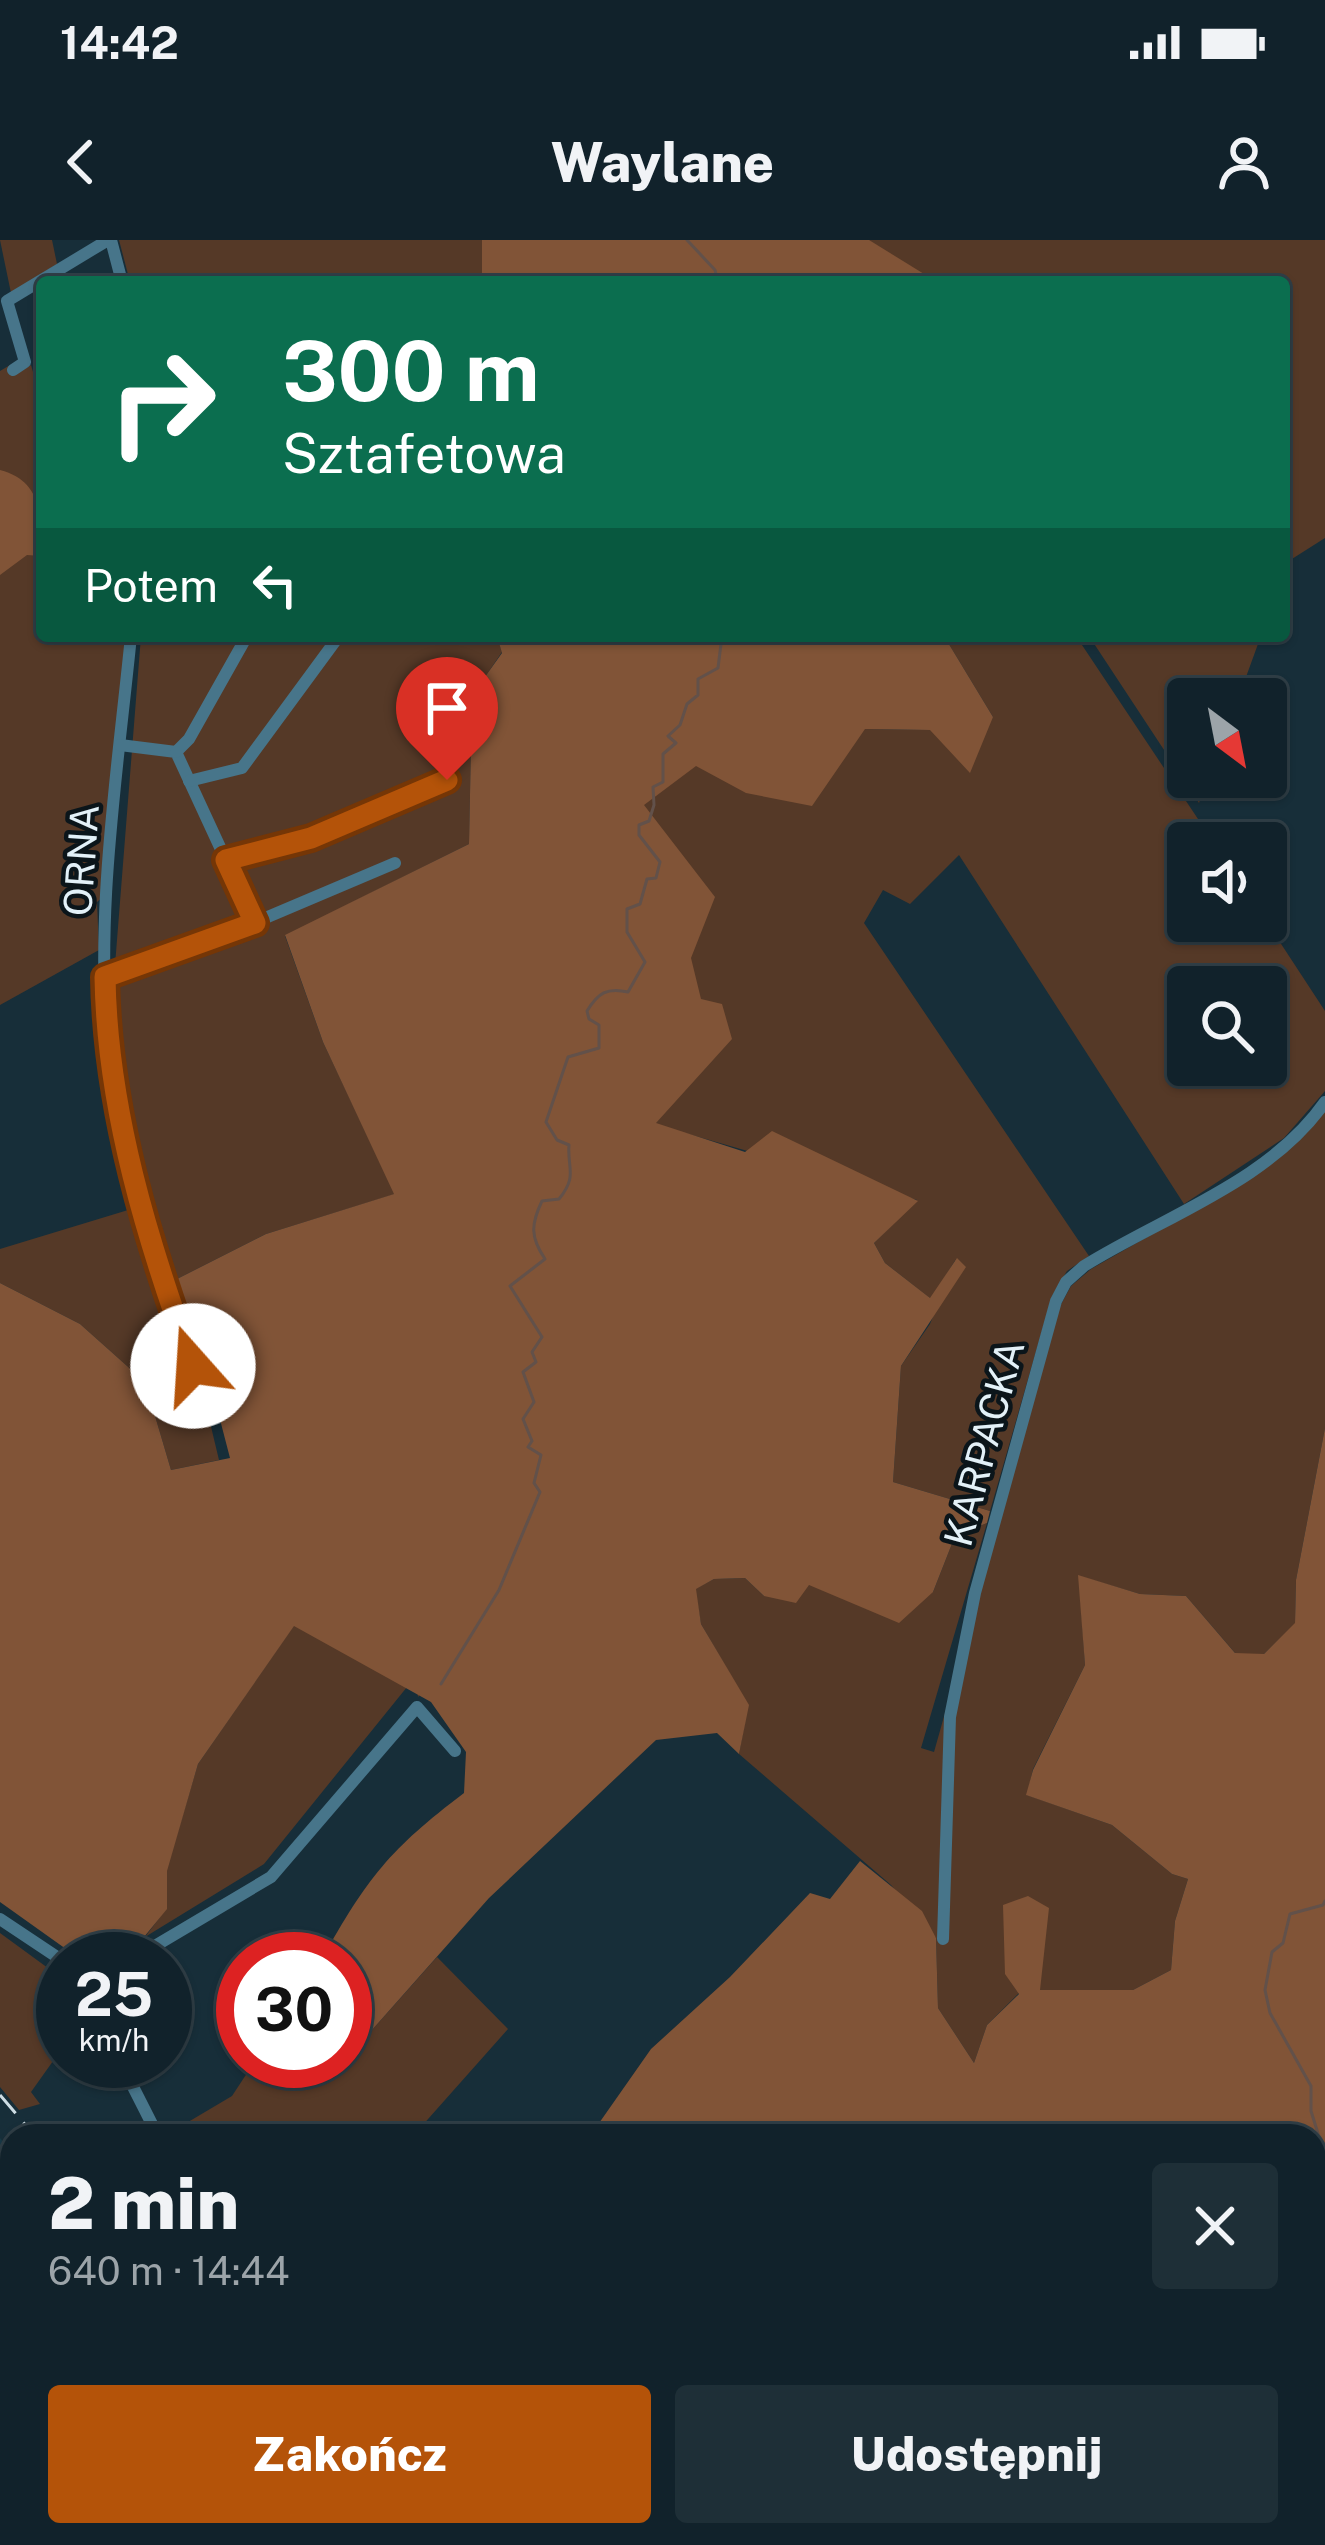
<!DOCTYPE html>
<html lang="pl">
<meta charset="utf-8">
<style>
body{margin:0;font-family:"Public Sans",sans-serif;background:#1e2f37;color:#f1f3f6;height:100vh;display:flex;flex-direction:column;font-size:45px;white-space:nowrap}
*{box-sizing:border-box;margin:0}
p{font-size:39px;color:#9ca4a9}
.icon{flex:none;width:66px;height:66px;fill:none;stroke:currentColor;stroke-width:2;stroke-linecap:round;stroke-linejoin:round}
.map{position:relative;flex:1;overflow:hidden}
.panel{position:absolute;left:0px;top:1884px;width:1326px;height:423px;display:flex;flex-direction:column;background:#11222b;border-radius:36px 36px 0 0;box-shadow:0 3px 9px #0004,0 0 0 3px #303f47}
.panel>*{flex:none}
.hud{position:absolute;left:36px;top:36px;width:1254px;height:366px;border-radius:12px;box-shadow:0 3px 9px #0004,0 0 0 3px #303f47;background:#0b6e4f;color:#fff;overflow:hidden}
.needle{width:78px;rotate:148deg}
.fabs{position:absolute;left:1167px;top:438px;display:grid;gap:24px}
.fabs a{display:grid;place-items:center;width:120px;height:120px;border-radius:12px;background:#11222b;box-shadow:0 3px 9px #0004,0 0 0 3px #303f47;font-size:60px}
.speed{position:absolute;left:36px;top:1692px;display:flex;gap:24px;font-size:60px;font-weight:700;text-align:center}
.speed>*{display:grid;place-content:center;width:156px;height:156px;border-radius:50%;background:#11222b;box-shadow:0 3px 9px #0004,0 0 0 3px #303f47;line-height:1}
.speed small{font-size:30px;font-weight:400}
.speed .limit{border:18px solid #d22;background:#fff;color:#111}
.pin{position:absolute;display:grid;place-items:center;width:102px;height:102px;color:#fff;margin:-123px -51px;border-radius:50% 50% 50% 0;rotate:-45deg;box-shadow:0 0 12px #0007}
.pin .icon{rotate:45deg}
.me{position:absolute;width:132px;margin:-66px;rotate:341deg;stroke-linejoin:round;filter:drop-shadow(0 0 9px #0008)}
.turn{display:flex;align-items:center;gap:42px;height:252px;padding:0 48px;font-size:54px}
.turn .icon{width:156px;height:156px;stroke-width:2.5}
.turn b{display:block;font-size:84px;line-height:102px}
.then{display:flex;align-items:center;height:114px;padding:0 48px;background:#0003;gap:24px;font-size:45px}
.round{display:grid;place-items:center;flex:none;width:126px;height:126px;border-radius:12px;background:#1e2f37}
.overview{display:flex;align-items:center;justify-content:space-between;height:204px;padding:0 48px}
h1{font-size:72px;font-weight:800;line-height:90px}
.button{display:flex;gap:24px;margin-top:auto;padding:24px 48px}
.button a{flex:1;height:138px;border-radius:12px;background:#b45309;color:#fff;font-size:48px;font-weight:800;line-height:138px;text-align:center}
.button a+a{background:#1e2f37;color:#f1f3f6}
.status{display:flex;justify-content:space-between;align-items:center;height:84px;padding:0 60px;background:#11222b;direction:ltr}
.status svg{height:33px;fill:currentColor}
header{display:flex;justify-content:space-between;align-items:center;height:156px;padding:0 48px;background:#11222b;font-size:54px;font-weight:800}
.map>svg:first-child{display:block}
</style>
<div class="status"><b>14:42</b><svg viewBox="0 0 49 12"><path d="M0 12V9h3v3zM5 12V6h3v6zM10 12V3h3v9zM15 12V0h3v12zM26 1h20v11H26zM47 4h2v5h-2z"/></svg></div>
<header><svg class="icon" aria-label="back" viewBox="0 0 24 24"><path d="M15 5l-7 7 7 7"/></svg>Waylane<svg class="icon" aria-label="person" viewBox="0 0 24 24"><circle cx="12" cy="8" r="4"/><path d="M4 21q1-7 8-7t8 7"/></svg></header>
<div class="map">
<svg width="1325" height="2305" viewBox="0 0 1325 2305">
<rect width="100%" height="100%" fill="#172e39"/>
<path fill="#183947" d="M0,1898L12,1912V2295H177L185,2305H0Z"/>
<g fill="#553927" fill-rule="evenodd">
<path d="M0,0H52L57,24L11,53Z"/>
<path d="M119,0H1325V298L1284,324V42H130Z"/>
<path d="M10,125L15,135L31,125L38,149L42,148V396H126L105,655L97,662L99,710L0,765V131Z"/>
<path d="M141,396H497L502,412L472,456L469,604L285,696L323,802L395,954L266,994L175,1040L129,870L114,738Z"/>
<path d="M944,396H1076L1214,603H1188V681H1266L1325,771V851L1284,898L1184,964L959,615L910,664L883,650L864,683L1089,1016L1067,1031L1052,1056L990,1271L893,1242L901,1126L930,1084L956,1019L931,1059L885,1023L874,1003L917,960L685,893L596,1237L418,1457L387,1166L482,526L865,489L930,490L993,477ZM1188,747H1266V825H1188Z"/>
<path d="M1089,396H1253L1258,404L1238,459H1188V537H1208L1199,563Z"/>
<path d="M1325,867V1188L1296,1340L1295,1384L1264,1414H1236L1186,1356L1140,1354L1079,1336L1085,1425L1033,1529L1027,1555L1112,1585L1172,1634L1188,1639L1175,1681L1171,1730L1133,1750L1019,1753L987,1785L974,1823L938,1768L936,1698L891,1645L739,1514L748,1465L701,1384L695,1349L714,1339L745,1338L764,1356L809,1345L933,1352L955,1296L987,1283L921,1508L934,1512L1059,1068L1071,1046L1091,1029L1254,936Z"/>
<path d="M138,967L202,1149L219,1220L171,1230L145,1142L80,1084L0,1043V1009Z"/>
<path d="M294,1385L407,1447L264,1624L145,1697L166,1669V1631L198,1524Z"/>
<path d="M0,1693L63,1739V1807L31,1852L40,1864L19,1870L0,1847Z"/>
<path d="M437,1717L508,1789L413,1896H250L240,1883L215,1896H175L178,1888L232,1856L255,1821H345V1804L356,1808Z"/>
<path d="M1325,1940V2133L1314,2145V1949Z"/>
<path d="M614,2295H927L921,2305H607Z"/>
<path d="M1183,2295L1204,2305H961L941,2296Z"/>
</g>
<g fill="#815437">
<path d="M482,0H869L937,42H482Z"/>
<path d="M0,230C43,241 42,279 42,316L27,315L0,335Z"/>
<path d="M497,396H944L993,477L970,533L930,490L865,489L812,566L746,553L696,526L644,565L715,657L691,718L701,759L722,764L732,799L656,883L745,912L772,891L918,961L874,1003L885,1023L930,1058L957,1018L966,1027L901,1126L893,1242L990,1271L987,1283L955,1296L933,1352L899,1383L809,1345L796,1363L764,1356L745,1338L714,1339L696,1349L701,1384L749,1465L739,1514L717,1493L656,1500L489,1658L356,1808L345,1804V1719H322C367,1638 390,1609 464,1553L466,1512L431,1462L294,1386L198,1524L167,1631V1669L144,1697L96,1719H80L0,1662V1043L80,1084L145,1142L171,1230L230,1218L211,1145L175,1040L266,994L394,954L323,802L285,695L469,604L472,455L502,413Z"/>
<path d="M1325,1188V1949L1314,1963V1896H590L651,1809L730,1737L810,1653L830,1659L860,1621L922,1671L936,1698L938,1768L974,1823L987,1785L1019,1754L1005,1734L1003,1665L1028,1656L1049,1668L1040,1750H1133L1171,1730L1175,1681L1188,1639L1172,1634L1112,1585L1026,1555L1033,1530L1085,1425L1078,1335L1140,1354L1186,1356L1235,1413L1264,1414L1295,1383L1296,1340Z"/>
</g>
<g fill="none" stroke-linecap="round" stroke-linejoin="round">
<g stroke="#62514a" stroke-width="3">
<path d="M687,0L715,30L718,42"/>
<path d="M441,1444L499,1350L540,1252L534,1243L541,1215L528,1207L532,1201L523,1179L534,1162L523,1132L536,1122L532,1112L542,1097L510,1046L545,1019C530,997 531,984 542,961L559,959C578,936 567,928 569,905L557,900L546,882L568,817L599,808V785L589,779L587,771C598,753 607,747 628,752L645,722L627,692V669L640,664L647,639L656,638L660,622L639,595V585L649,581L654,565L653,547L663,542V514L676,503L668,496L680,485L687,464L698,455V439L718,428L722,396"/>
<path d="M1325,1661L1323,1665L1290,1674L1283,1703L1272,1712L1265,1750L1270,1773L1311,1846V1871L1325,1916"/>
<path d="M1314,1939L1325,1929"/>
<path d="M1053,2295L1060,2305"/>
<path d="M429,2305L434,2301"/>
<path d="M622,2305L624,2295"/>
<path d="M647,2305L649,2295"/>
</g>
<g stroke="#47758a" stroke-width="12">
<path d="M111,0L122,42"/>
<path d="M13,130L25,122L7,61L108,0"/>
<path d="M131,396C117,537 93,684 110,826C122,927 159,1031 193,1126"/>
<path d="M120,505L176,512L255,683"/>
<path d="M176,512L189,499L247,396"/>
<path d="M189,541L242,528L339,396"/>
<path d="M226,620L311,598L447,540"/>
<path d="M105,738L197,707L395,623"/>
<path d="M0,1679L63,1721"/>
<path d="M943,1699L950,1477L975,1353L1056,1061L1066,1042L1084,1026C1164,976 1269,942 1325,862"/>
<path d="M133,1719L271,1637L417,1467L455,1511"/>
<path d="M120,1821L158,1896"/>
<path d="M529,2295L550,2305"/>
<path d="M446,2305L452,2295"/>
<path d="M927,2305L934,2295"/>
</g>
<g stroke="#cedde4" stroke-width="3" stroke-dasharray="24 12" stroke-linecap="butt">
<path d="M0,1855L35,1896"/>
<path d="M360,2295L370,2305"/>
</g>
</g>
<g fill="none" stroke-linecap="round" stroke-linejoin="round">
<defs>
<path id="route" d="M193,1126C148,1003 107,870 105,737L255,683L226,620L311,598L447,540"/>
</defs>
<use href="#route" stroke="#753606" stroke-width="30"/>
<use href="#route" stroke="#b45309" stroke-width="21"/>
</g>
<g text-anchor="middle" stroke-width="9" stroke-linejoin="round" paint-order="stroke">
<g font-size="39" fill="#e3f1f8" stroke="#0b151a">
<text transform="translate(81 620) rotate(-86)" y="14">ORNA</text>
<text transform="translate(984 1203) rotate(-75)" y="14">KARPACKA</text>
</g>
</g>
</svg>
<div class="fabs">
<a><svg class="needle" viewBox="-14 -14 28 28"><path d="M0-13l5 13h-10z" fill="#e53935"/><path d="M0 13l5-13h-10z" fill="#9ca4a9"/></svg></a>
<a><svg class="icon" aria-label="sound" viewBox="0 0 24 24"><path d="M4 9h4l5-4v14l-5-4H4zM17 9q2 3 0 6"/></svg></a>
<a><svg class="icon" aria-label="search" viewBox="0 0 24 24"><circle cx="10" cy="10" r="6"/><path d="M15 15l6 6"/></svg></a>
</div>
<div class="speed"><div>25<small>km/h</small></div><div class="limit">30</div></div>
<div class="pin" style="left:447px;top:540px;background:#d93025"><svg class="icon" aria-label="arrive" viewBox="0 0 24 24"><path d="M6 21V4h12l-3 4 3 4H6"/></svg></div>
<svg class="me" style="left:193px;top:1126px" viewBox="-20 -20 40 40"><circle r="19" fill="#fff"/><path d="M0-13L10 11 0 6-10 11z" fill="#b45309"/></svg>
<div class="hud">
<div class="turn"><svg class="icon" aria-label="right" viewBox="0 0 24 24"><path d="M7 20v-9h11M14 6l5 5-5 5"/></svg><div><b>300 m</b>Sztafetowa</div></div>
<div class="then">Potem<svg class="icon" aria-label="left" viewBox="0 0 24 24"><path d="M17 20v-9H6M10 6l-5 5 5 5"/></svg></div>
</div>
<section class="panel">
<div class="overview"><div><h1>2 min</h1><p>640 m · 14:44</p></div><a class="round"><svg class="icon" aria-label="close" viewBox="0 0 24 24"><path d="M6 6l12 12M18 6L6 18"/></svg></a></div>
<div class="button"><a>Zakończ</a><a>Udostępnij</a></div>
</section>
</div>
